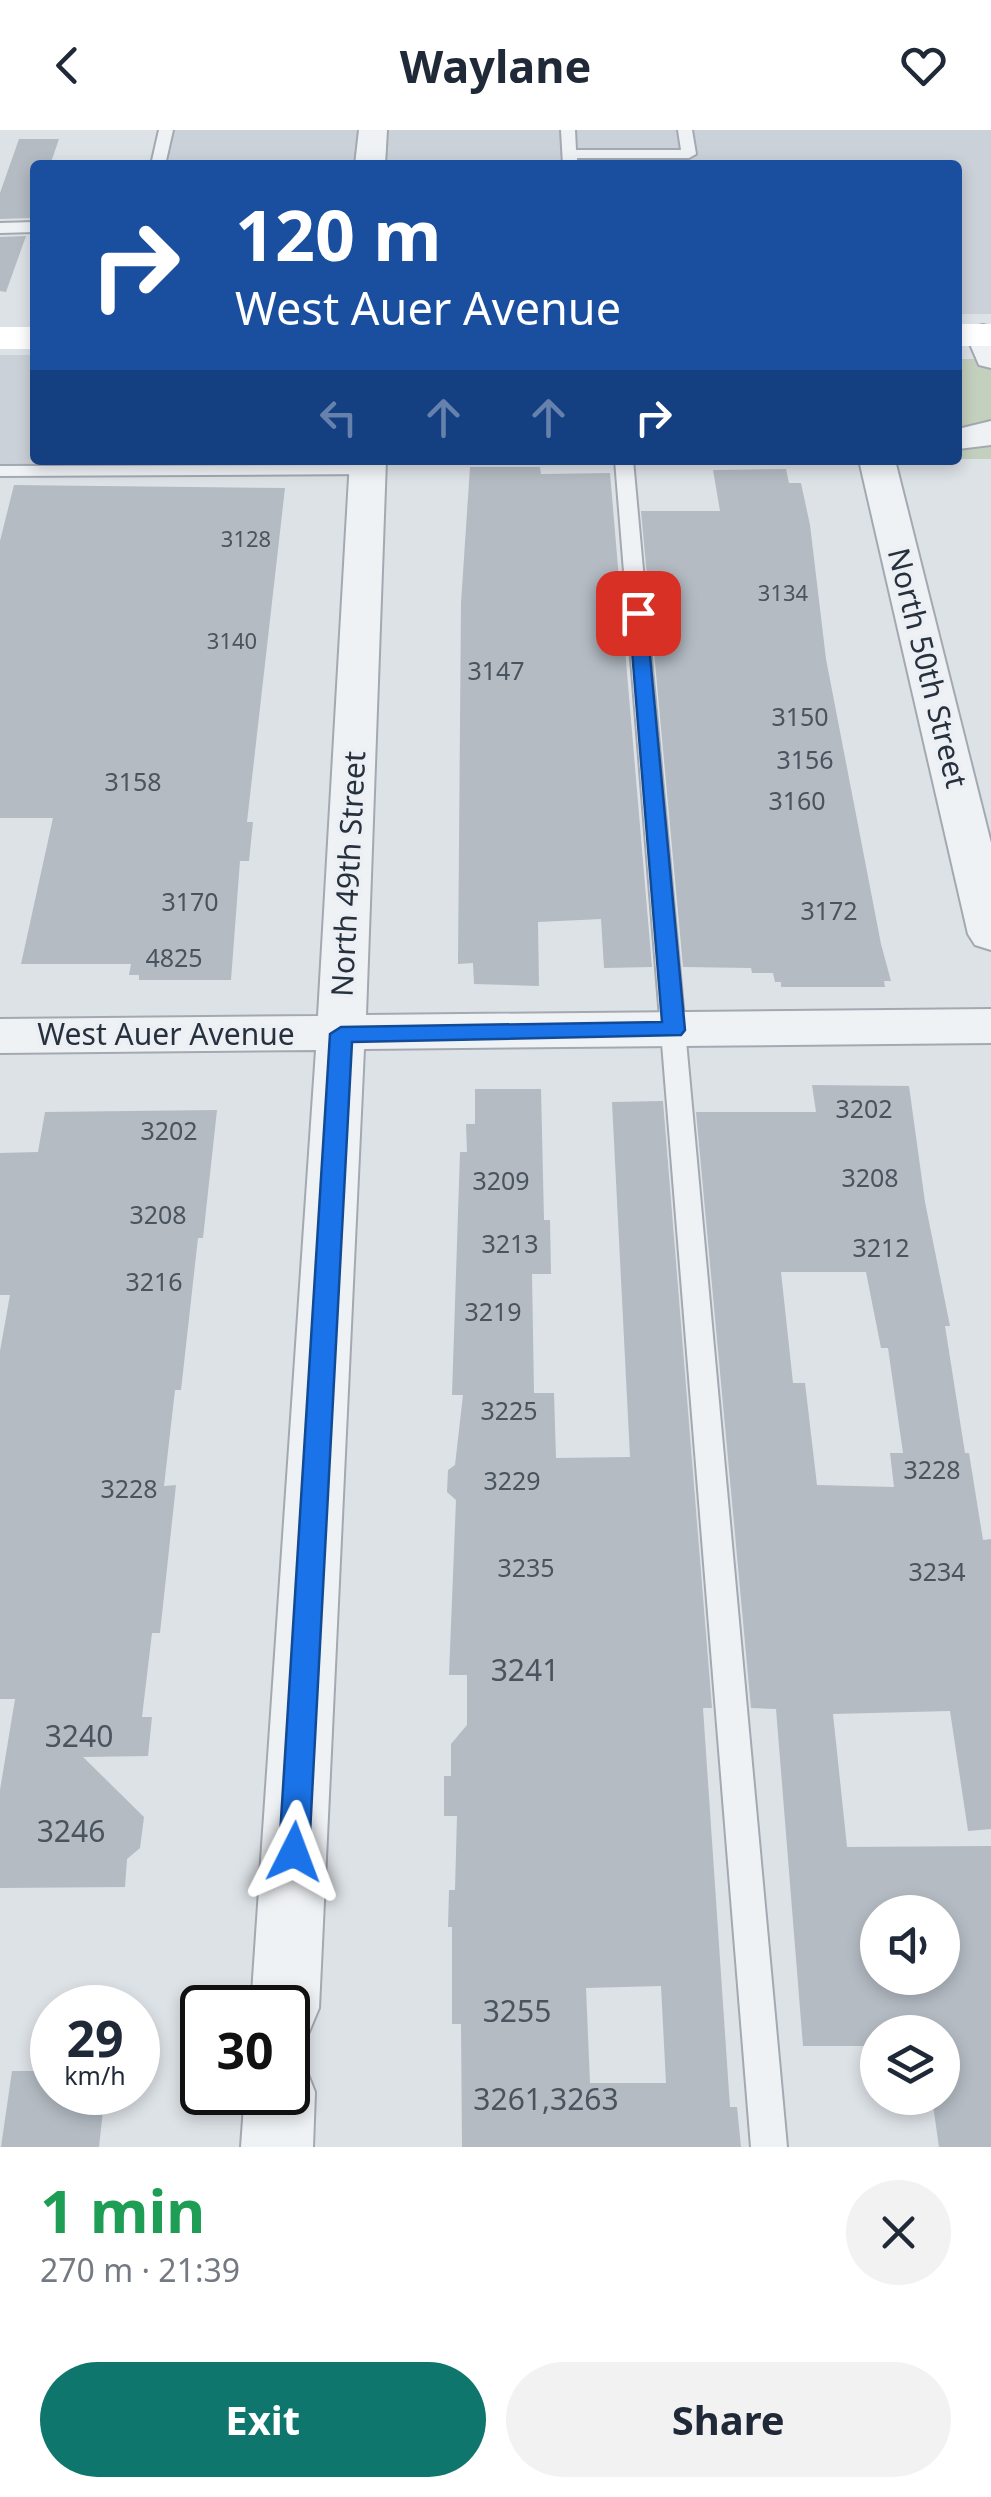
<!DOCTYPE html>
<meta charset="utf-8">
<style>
body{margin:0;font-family:"Noto Sans",sans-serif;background:#f2f2f3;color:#1f2937;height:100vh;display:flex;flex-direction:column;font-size:38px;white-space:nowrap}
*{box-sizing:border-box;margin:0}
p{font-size:32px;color:#747a83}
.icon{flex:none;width:55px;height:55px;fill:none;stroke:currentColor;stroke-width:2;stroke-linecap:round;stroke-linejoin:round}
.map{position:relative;height:2017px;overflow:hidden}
.sheet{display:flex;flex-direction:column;background:#fff;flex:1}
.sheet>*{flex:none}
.hud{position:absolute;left:30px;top:30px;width:932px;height:305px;border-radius:10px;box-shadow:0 5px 15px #0003;background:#1a4fa0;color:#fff;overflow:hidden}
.tools{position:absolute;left:860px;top:1765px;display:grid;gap:20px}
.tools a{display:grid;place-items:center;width:100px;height:100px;border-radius:50%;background:#fff;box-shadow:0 5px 15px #0003;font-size:50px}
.speed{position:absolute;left:30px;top:1855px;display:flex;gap:20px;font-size:50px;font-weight:700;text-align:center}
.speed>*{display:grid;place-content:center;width:130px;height:130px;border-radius:50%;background:#fff;box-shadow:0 5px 15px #0003;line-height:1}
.speed small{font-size:25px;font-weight:400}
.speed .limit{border:5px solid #111;border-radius:15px;background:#fff;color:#111}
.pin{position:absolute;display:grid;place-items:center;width:85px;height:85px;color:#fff;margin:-42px;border-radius:20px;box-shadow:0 5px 15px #0006}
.me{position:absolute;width:110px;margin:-55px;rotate:3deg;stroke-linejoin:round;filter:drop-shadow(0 0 8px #0008)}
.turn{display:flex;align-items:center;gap:35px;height:210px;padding:0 40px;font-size:45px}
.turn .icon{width:130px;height:130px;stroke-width:2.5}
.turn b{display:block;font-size:70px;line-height:85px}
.lanes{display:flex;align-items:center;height:95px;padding:0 40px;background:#0003;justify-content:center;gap:50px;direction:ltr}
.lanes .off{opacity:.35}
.round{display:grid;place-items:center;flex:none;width:105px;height:105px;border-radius:52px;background:#f2f2f3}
.headline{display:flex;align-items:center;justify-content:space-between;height:170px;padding:0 40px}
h1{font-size:60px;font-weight:700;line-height:75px;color:#1e9e55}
.action{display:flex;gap:20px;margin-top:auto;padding:20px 40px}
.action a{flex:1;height:115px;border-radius:60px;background:#0f766e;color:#fff;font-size:40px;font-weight:700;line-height:115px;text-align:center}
.action a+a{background:#f2f2f3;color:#1f2937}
header{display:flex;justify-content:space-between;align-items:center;height:130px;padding:0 40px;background:#fff;font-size:45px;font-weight:700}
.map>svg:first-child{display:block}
</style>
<header><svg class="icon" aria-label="back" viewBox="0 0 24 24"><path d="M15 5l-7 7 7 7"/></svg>Waylane<svg class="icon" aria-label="heart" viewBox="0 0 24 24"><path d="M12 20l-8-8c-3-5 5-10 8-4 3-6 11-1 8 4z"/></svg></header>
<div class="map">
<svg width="991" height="2017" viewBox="0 0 991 2017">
<rect width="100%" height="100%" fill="#dde2e7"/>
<g fill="#cbd1d8">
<path d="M173,0H991V184H958V35H166Z"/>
<path d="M0,225H35V330H341V334L0,336Z"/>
</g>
<rect fill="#c4d0be" x="958" y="229" width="33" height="100"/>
<g fill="#b4bbc3" fill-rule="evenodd">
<path d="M19,9H59L50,35H35L32,88L0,89V63Z"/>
<path d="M26,106L6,162L0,161V107Z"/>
<path d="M470,337H540L541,344L610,343L652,837L604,838L601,789L538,792L539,856L474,854L473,833L458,834L461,473Z"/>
<path d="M786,339L789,353H801L810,395L826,529L881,814L891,851H884L885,857H781V852H775L773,843H752L751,838L683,837L641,381H720L713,340Z"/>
<path d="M14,355L285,358L247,692H253L249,731H240L231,850H139V845H129L131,834H21L53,688H0V411Z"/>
<path d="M812,955L909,956L925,1072L950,1196H945L965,1323H969L983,1410L991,1409V1699L968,1701L950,1581L833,1584L847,1717L991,1716V2017H939L932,1968H942V1902H878V1916H803L776,1579L751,1578L696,982H816ZM781,1142H866L881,1218H888L903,1323H890L894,1357L817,1355L805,1253H793ZM878,1782H942V1848H878Z"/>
<path d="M475,959H541L544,1090H550L551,1144H532L534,1263H554L556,1328L630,1327L612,972L663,971L712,1578H703L730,1977H737L741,2017H462L461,1894H452V1797H448L449,1760H455L457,1686H444V1646H451V1614L467,1595V1545H449L456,1370L447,1362L448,1340L455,1335L463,1265H452L460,1022H467L466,994H475ZM661,1856L666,1953H590L586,1858Z"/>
<path d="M217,980L203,1108H198L181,1260H175L164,1356L176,1355L160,1503H152L142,1587H152L148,1626L83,1627L144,1687L140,1718L127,1729L125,1757L0,1758V1660L15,1569H0V1221L10,1165H0V1023L38,1022L45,982Z"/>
<path d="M12,1941H52V1962H105L99,2017H1Z"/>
</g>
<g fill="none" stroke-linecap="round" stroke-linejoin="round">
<defs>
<g id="lane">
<path d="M159,0H173L165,35H151Z"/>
<path d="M561,0H575L576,20H681L678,0H692L696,24L689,28H577V35H563Z"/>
<path d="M35,92V102L0,103V93Z"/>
<path d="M615,330H633L787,2017H751Z"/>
<path d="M368,335L377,340L374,344L0,346V336Z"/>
</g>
<g id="street">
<path d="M359,0H387L385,35H355Z"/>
<path d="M983,195L991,197V238L979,235L966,205L971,198Z"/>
<path d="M991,291V315L958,319V299Z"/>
<path d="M350,330H386L366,885L991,879V913L364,919L319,1878L309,1902L288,1911V1878H251L316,920L0,923V889L318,886Z"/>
<path d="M859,330H895L991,713V820L975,815L968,804Z"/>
<path d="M288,1930L305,1937L315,1962L313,2017H241L245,1962H288Z"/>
</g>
</defs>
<use href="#lane" stroke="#a3a9b1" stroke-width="4"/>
<use href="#street" stroke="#a3a9b1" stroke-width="4"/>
<use href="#lane" fill="#eff2f5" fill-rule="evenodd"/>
<use href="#street" fill="#eff2f5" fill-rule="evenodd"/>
<g fill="#fff" fill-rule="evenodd">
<rect x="958" y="194" width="33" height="22"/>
<rect x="0" y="197" width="35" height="22"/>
</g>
</g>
<path fill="#1a73e8" stroke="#114b97" stroke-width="2.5" d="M638,478L646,483L685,900L681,905L352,912L309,1722L305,1732L294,1736L284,1732L279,1722L330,904L341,897L662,892L629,483Z"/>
<g text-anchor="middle" stroke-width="8" stroke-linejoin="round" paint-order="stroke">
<g font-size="22" fill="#4a545e">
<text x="246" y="417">3128</text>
<text x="783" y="471">3134</text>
<text x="232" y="519">3140</text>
</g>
<g font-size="25" fill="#4a545e">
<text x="496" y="550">3147</text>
<text x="800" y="596">3150</text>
<text x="805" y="639">3156</text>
<text x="133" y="661">3158</text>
<text x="797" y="680">3160</text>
<text x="190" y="781">3170</text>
<text x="829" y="790">3172</text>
<text x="174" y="837">4825</text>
<text x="864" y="988">3202</text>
<text x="169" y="1010">3202</text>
<text x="870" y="1057">3208</text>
<text x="501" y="1060">3209</text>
<text x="158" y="1094">3208</text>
<text x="510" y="1123">3213</text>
<text x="881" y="1127">3212</text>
<text x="154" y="1161">3216</text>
<text x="493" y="1191">3219</text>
<text x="509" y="1290">3225</text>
<text x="932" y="1349">3228</text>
<text x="512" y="1360">3229</text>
<text x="129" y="1368">3228</text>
<text x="526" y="1447">3235</text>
<text x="937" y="1451">3234</text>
</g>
<g font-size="30" fill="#27313d" stroke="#ecf0f4">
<text transform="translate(927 538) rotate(76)" y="10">North 50th Street</text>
<text transform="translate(349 744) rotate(-87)" y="10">North 49th Street</text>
<text x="166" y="915">West Auer Avenue</text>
</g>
<g font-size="30" fill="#4a545e">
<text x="525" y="1551">3241</text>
<text x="79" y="1617">3240</text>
<text x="71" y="1712">3246</text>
<text x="517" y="1892">3255</text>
<text x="546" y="1980">3261,3263</text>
</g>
</g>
</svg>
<div class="tools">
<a><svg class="icon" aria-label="sound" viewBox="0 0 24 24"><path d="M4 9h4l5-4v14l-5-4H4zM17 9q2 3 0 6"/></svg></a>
<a><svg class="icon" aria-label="layers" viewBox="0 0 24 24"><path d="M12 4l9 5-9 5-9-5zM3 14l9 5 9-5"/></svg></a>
</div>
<div class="speed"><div>29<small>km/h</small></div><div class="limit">30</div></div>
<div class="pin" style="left:638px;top:483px;background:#d93025"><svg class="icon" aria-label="arrive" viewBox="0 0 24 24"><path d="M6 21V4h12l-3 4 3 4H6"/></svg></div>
<svg class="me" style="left:294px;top:1722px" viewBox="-20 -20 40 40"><path d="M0-17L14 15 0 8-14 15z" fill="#1a73e8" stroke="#fff" stroke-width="4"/></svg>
<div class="hud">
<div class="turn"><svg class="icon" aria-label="right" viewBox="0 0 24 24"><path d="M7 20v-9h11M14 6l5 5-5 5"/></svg><div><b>120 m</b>West Auer Avenue</div></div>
<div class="lanes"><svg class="icon off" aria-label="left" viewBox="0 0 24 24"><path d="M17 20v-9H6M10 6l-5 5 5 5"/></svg><svg class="icon off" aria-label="ahead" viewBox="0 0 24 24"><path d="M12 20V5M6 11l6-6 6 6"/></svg><svg class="icon off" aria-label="ahead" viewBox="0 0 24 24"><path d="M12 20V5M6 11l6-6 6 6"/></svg><svg class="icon" aria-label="right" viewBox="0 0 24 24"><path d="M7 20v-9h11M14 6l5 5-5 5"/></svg></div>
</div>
</div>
<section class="sheet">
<div class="headline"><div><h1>1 min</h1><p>270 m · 21:39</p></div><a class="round"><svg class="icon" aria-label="close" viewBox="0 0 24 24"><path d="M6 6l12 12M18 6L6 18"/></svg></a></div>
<div class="action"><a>Exit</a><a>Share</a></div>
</section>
